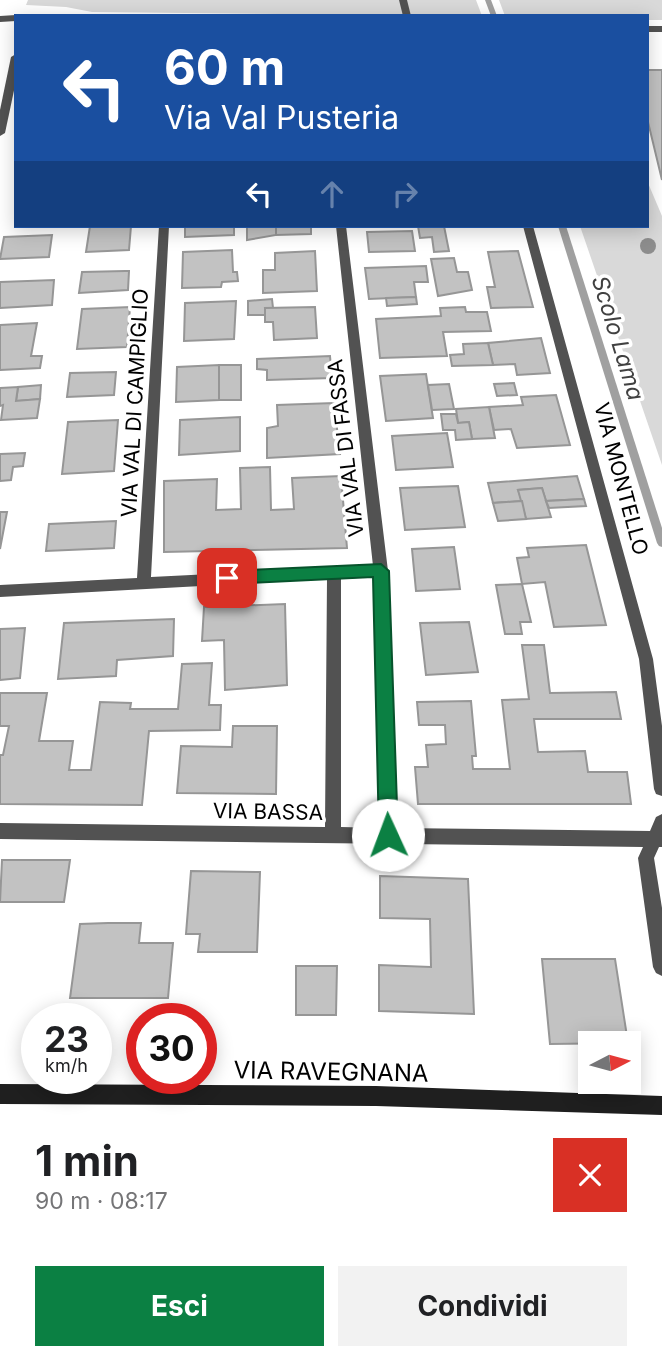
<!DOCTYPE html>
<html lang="it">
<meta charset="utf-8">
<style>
body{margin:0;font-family:Inter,sans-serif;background:#f2f2f2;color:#202124;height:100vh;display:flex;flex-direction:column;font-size:26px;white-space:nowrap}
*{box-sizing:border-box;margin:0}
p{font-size:23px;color:#757577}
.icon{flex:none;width:38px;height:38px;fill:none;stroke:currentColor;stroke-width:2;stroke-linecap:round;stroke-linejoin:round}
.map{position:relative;height:1115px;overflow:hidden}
.side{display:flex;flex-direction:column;background:#fff;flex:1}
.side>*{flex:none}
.top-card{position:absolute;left:14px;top:14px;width:635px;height:214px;border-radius:0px;box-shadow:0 4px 18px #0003;background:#1a4fa0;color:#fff;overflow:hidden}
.needle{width:46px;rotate:84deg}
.controls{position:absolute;left:578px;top:1031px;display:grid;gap:14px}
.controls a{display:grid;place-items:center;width:63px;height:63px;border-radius:0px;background:#fff;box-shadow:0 4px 18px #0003;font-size:35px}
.speed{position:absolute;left:21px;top:1003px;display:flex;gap:14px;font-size:35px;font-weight:700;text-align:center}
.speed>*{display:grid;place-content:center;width:91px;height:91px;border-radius:50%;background:#fff;box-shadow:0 4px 18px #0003;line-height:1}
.speed small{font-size:18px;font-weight:400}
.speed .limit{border:10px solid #d22;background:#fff;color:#111}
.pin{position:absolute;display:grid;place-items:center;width:60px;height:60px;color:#fff;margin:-30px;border-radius:14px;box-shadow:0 4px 10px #0006}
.me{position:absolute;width:77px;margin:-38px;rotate:358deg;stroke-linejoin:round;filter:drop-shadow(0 0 5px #0008)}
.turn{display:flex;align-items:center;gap:24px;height:147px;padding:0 35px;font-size:32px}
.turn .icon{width:91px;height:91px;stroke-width:2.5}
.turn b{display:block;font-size:49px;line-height:60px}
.lanes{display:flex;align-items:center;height:66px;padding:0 35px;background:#0003;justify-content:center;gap:35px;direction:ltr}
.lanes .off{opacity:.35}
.round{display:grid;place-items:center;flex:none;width:74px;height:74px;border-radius:0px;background:#f2f2f2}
.head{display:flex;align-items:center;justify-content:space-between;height:119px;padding:0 35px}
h1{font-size:42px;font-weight:700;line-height:52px}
.button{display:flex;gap:14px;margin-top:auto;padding:14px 35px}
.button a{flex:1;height:80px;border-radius:0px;background:#0b8043;color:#fff;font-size:28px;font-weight:700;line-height:80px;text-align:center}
.button a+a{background:#f2f2f2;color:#202124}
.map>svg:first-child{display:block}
</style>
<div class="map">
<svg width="662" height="1115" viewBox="0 0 662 1115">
<rect width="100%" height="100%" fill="#fff"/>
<g fill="#d9d9d9">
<path d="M28,0H476L482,16L92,12L66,7L26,5Z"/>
<path d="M499,0H662V20H648V16H505Z"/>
<path d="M648,183L662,216V465L580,226H648Z"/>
</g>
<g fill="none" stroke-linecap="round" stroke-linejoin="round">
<g fill="#a0a0a0" fill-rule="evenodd">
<path d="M485,0H491L497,16H491Z"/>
<path d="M558,226H566L662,528V547L659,546L657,543Z"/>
</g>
</g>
<g fill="#c2c2c2" stroke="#969696" stroke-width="2">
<path d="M648,70H662V180L648,122Z"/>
<path d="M90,226H131L129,250L86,252Z"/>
<path d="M185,226H234V235L185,237Z"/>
<path d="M247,226H276V235L247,240Z"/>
<path d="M276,226H311V234L276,235Z"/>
<path d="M418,226H444L449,251L434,252L432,237L420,238Z"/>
<path d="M412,231L415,251L369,252L367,232Z"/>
<path d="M52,235L49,257L0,259L4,237Z"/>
<path d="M232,250L233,272H237L238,281L222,282L221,287L182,288L183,252Z"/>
<path d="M315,251L317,291L263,293V270H275V253Z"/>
<path d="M518,251L533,307L491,308L487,287H495L488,252Z"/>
<path d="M454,258L457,272H468L472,290L438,296L431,259Z"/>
<path d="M426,266L428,282H414L416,297L369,299L365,268Z"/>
<path d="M125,271H129L128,290L79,293L82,272Z"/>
<path d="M54,280L52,305L0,308V282Z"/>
<path d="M416,297L417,304L387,306L386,298Z"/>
<path d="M272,299L273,308H265L266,315H248V301Z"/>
<path d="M236,301L234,339L184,341L185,303Z"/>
<path d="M130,307L127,347L77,349L82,309Z"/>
<path d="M315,307L317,338L274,340L273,322H265V308Z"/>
<path d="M465,307L466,312H487L491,331L443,332L447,356L380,358L376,319L441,316L440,308Z"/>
<path d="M37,323L31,356H42L40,368L0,370V325Z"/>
<path d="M541,338L550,373L517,375L515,364L493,365L488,343Z"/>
<path d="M488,343L493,365L452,366L450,355L464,354L463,344Z"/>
<path d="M330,356L332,378L267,380V370L257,369V359Z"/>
<path d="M219,365V400L176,402L177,367Z"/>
<rect x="219" y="365" width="22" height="35"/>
<path d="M116,372L114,395L67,397L70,373Z"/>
<path d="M426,374L433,418L386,421L380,376Z"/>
<path d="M514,383L517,395L497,396L494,384Z"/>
<path d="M449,384L454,409L432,410L428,385Z"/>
<path d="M41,385L40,399L16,401L18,387Z"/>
<path d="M18,387L16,401L40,399L37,418L1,420L3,405L0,406V388Z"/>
<path d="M556,395L570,445L517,448L511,429L494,430L489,407L523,405L521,397Z"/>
<path d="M334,403L340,454L267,458V428L278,426L277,405Z"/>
<path d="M489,407L495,438L472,439L469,422L458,423L456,409Z"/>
<path d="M441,414H456L458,423L469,422L472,439L456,440L455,430H443Z"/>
<path d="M240,417V451L179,455L180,420Z"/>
<path d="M118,420L114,471L62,474L68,422Z"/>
<path d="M447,433L453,467L396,470L392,436Z"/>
<path d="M25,453L23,466L13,467L11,480L0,481V454Z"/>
<path d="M270,467L271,510L294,509L292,478L341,476L347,548L164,552V481L217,479L216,510L241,509L240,468Z"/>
<path d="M577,476L584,499L546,501L542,488L518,490L522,501L493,503L488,483Z"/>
<path d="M458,486L465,527L405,530L400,488Z"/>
<path d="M542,488L551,517L526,519L518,490Z"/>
<path d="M584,499L586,506L549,508L546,501Z"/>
<path d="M522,501L526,519L498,521L493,503Z"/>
<path d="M0,512H7L0,549Z"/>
<path d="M116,521L114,548L46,551L49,524Z"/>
<path d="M586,545L606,625L554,627L545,582L522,584L517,558L529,557L527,548Z"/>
<path d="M454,547L460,589L416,591L412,549Z"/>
<path d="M522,584L531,622H520L522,634H505L496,585Z"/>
<path d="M285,604L287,685L225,690L224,640L202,641L204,607Z"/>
<path d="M174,619L173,656L117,660L116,676L58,679L64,623Z"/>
<path d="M469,622L478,672L426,675L420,623Z"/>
<path d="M25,628L20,678L0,680V629Z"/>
<path d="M522,645H544L550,693L616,692L621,719H534L538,752L585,751L588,772H627L631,804H418L415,767H428L426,745L446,744L445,725H419L417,702L471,701L476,756H472L473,769H510L502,700L529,699Z"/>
<path d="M212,663L209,705H221L220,730L149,731L142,805L0,804V755H3L9,726H0V693H47L39,741H73L69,770H91L100,702L131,703L130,709H178L182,664Z"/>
<path d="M233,726H277L276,794L177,793L181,746L232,747Z"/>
<path d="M2,860H70L64,902H0Z"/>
<path d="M191,871L260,872L257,952H198L200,934H186Z"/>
<path d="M380,876L468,879L474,1014L379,1011V965L431,967L430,919L380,918Z"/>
<path d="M108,923H141L139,943H173L168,998H70L80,924Z"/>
<path d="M542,959H615L628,1043L550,1044Z"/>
<path d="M296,966H337L336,1015H296Z"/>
</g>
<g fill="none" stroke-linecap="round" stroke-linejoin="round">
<path fill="#525252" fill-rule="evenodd" d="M399,0H407L411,16H403Z"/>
<g fill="#525252" fill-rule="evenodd">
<path d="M16,15V21L0,22V16Z"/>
<rect x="648" y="26" width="14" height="6"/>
<path d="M16,54V81L5,133L0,136V110L11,57Z"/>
<path d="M159,226H169L151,577L373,566L336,226H346L388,571L396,828L650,831L656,817L662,814V847H659L654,858L662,908V976L656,973L653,967L638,858L643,847L0,839V823L325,827L327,579L0,597V585L137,578ZM374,577L380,828L341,827V579Z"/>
<path d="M523,226H533L653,659L662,726V796L656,794L654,789L639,659Z"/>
</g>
<path fill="#1f1f1f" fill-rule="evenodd" d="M0,1084L376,1086L662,1096V1115L376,1106L0,1104Z"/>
</g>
<circle fill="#8d8d8d" cx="648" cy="246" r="8"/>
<path fill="#0b8043" stroke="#07532c" stroke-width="2" d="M381,564L389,571L398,835L395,841L388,843L382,841L379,835L373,577L227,584L219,578L227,571Z"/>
<g text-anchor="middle" stroke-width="7" stroke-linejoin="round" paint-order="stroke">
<g font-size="21" fill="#000" stroke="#fff">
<text transform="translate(135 403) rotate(-87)" y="7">VIA VAL DI CAMPIGLIO</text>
<text transform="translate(346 448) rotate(-97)" y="7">VIA VAL DI FASSA</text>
<text transform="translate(621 479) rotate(75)" y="7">VIA MONTELLO</text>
<text transform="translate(268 812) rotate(1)" y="7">VIA BASSA</text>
</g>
<g font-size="23" font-style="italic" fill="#414141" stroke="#fff">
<text transform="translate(618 338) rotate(73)" y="8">Scolo Lama</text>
</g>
<g font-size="24" fill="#000" stroke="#fff">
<text transform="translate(331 1072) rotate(1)" y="8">VIA RAVEGNANA</text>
</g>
</g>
</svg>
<div class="controls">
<a><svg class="needle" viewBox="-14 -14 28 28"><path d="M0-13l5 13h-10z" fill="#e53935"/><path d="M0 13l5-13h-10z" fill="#757577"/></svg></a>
</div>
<div class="speed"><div>23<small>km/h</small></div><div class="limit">30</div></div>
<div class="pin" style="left:227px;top:578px;background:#d93025"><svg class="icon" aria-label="arrive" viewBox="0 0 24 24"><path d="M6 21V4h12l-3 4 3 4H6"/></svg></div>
<svg class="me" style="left:388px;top:835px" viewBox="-20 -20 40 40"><circle r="19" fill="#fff"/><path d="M0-13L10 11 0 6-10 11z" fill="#0b8043"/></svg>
<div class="top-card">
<div class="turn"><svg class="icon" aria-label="left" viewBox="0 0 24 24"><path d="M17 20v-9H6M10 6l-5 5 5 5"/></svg><div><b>60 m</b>Via Val Pusteria</div></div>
<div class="lanes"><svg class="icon" aria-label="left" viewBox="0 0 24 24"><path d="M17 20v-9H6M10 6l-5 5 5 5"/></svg><svg class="icon off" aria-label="ahead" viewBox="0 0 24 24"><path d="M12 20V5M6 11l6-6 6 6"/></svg><svg class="icon off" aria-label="right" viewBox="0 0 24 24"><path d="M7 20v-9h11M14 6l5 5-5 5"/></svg></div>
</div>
</div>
<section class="side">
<div class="head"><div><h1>1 min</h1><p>90 m · 08:17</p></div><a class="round" style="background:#d93025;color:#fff"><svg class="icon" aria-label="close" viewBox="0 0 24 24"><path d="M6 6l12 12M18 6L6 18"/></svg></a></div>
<div class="button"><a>Esci</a><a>Condividi</a></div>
</section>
